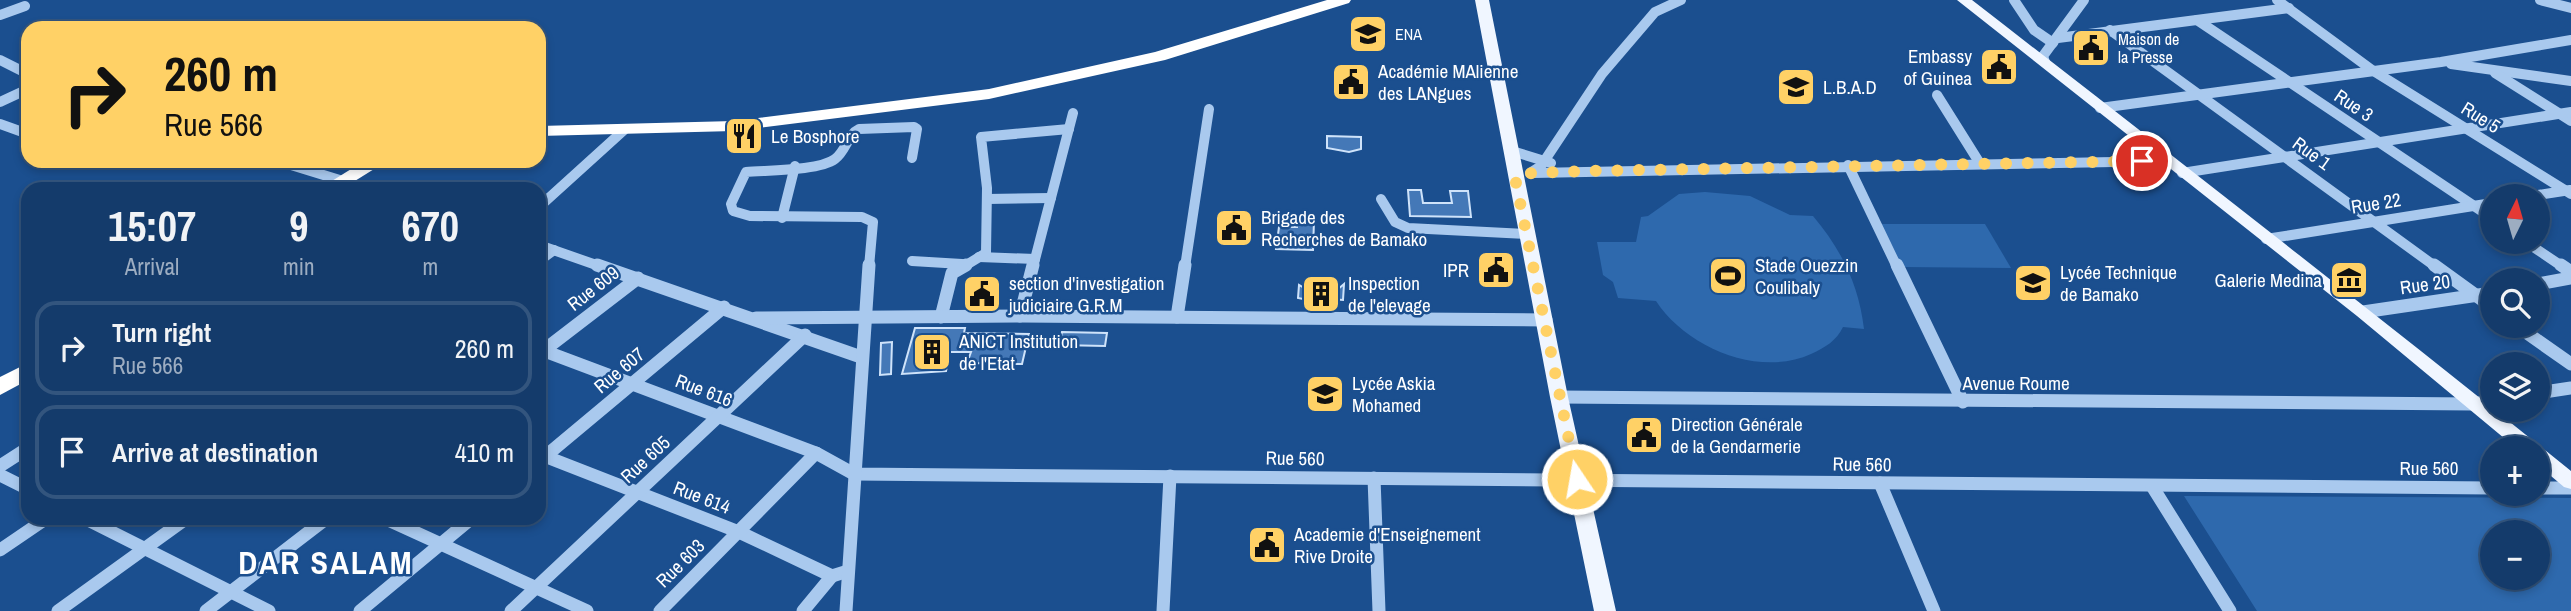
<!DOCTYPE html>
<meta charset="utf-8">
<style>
body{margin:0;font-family:"Archivo Narrow",sans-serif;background:#214673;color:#f1f3f6;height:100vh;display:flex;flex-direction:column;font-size:26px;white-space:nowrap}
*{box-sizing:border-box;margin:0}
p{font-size:23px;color:#9dadc1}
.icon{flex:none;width:38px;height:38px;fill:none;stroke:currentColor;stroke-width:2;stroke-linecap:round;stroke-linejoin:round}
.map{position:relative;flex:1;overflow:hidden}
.side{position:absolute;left:21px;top:182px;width:525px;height:343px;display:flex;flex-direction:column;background:#143b6b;border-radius:21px;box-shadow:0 4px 10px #0003,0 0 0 2px #33557e}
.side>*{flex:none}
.guide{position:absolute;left:21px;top:21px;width:525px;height:147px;border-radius:21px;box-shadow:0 4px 10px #0003,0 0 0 2px #33557e;background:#ffd166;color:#111;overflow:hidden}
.needle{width:46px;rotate:5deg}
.fabs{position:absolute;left:2480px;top:184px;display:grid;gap:14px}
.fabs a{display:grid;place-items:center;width:70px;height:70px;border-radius:50%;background:#143b6b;box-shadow:0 4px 10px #0003,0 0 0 2px #33557e;font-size:35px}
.pin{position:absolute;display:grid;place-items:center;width:60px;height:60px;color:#fff;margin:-30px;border:4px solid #fff;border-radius:50%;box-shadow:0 2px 7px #0007}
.me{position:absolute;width:77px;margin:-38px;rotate:348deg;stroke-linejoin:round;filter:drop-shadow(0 0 5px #0008)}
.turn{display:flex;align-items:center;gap:24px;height:147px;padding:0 28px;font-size:32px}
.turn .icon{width:91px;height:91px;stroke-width:2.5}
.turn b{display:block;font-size:49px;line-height:60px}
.eta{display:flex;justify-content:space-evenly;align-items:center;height:119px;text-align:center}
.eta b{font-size:42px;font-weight:800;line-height:49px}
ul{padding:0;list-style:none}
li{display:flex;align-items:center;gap:21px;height:94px;margin:0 14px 10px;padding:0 14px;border:4px solid #33557e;border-radius:21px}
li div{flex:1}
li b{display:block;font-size:26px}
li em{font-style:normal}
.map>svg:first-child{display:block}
</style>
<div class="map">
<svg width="2571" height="611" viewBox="0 0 2571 611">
<rect width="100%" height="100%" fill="#1b4f8f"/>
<g fill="#2e69ad" fill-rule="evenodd">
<path d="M1705,192L1750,196L1790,215L1813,216C1841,249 1859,285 1864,329L1843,327C1836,341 1826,347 1811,354C1758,378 1686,347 1656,301L1618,298L1613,282L1603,275L1597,242H1636L1641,217L1648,216L1679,194Z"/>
<path d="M1880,224H1985L2011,268L1902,267Z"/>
<path d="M2184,496L2571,498V611H2257ZM2492,532H2538V578H2492Z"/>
</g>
<g fill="#4478b7" stroke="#cfe3fa" stroke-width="2">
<path d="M1327,136L1361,137V149L1349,152L1327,148Z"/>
<path d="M1408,190H1421L1423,203H1452L1450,191H1468L1471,217L1410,216Z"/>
<path d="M1297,220L1314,221L1313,250L1276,249L1279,227H1297Z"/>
<path d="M1344,284L1343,300L1330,299L1323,303L1298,298L1299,285L1306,289L1337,290Z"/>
<path d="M915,328H965L964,333L1029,334L1022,364L967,363L971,352H950L946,371L902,374Z"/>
<path d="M1062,332L1107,333L1105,346L1059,345Z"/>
<path d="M892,342L891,374L880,375L881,343Z"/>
</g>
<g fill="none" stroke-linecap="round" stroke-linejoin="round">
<g stroke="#a9c9ee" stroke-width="10">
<path d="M2014,0L2034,30L2053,43"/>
<path d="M2277,0L2372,70L2571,194"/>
<path d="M2540,0L2571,8"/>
<path d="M0,15L25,6"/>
<path d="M2197,20L2492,218"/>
<path d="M2110,30L2436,267"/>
<path d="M2058,38L2289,8"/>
<path d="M0,60L28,74"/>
<path d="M2045,62L2043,56L2084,0"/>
<path d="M2451,64L2571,81"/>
<path d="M2495,73L2571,121"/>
<path d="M1937,95L1979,162"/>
<path d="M0,102L28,89"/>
<path d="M2100,108L2441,62L2571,40"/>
<path d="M0,124L28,134"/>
<path d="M1512,151L1551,163"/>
<path d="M278,161L369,189"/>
<path d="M1848,165L1897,267"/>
<path d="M1530,173L1541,166L1602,74L1655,12L1681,0"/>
<path d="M1533,173L2169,161"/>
<path d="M2182,173L2571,112"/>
<path d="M2532,196L2570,190"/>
<path d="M987,199L1051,198"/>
<path d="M1381,199L1395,222L1408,228L1527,234"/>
<path d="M539,207L624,130"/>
<path d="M782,218L795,166"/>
<path d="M2266,239L2492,203"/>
<path d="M2526,242L2563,267"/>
<path d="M539,245L602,267"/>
<path d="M979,257L1035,259"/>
<path d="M539,261L554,250"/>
<path d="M912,261L962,264"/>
<path d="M869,267L873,222L862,217L750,216L733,211L731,204L746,172C767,170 819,171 835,159C846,151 848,134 859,129L914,127L917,129L912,158"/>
<path d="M963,267L986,253L987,188L981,137L1069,129"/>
<path d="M1033,267L1073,113"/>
<path d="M1185,267L1209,109"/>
</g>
<g stroke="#a9c9ee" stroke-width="13">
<path d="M597,265L861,357"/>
<path d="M1897,265L1963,402"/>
<path d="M2434,265L2492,307"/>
<path d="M2561,265L2571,272"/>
<path d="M2538,284L2571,278"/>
<path d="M2363,312L2492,293"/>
<path d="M1020,316L1033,265"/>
<path d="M941,317L952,273L966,265"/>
<path d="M1177,317L1185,265"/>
<path d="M756,318L1020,316L1546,320"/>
<path d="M2517,326L2571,364"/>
<path d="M539,349L816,453L854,474L2492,488"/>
<path d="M539,354L638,278"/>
<path d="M2538,393L2571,388"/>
<path d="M1559,397L2473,404L2492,401"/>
<path d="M539,454L739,532L832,576L848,571"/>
<path d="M542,459L724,307"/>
<path d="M0,466L28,448"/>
<path d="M0,475L28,489"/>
<path d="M1374,478L1379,611"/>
<path d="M1880,483L1934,611"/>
<path d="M2152,486L2230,611"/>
<path d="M2538,488H2571"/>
<path d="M84,518L269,611"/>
<path d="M384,518L587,611"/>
<path d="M0,550L47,518"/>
<path d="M58,611L187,518"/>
<path d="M206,611L327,518"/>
<path d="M360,611L472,518"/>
<path d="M511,611L805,335"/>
<path d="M660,611L816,453"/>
<path d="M803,611L832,576"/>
<path d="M846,611L869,265"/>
<path d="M1163,611L1170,476"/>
</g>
<g fill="#f0f6ff" fill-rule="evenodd">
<path d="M1475,0H1489L1568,397L1616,611H1594L1550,397Z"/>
<path d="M1957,0H1972C2173,156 2376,314 2571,471V489L2564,487L2538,465V448H2516L2357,316Z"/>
</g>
<g fill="#fff" fill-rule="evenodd">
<path d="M1327,0H1351L1349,3L1165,60L989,99L734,131L539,136V126L734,121L989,89L1155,52Z"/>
<path d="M364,161H387L342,189H319Z"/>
<path d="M28,363V380L0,395V377Z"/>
</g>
</g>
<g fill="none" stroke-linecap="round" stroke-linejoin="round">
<path stroke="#ffd166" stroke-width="12" stroke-dasharray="0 21.6" d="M1577,479L1515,178L1532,173L1586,171L2142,161"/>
</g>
<defs>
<symbol id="school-square" viewBox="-11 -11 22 22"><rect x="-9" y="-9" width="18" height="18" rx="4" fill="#ffd166" stroke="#1b4f8f"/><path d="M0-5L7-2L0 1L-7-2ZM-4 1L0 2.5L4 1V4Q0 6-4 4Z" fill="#111"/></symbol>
<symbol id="civic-square" viewBox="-11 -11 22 22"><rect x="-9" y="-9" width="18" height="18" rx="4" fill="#ffd166" stroke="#1b4f8f"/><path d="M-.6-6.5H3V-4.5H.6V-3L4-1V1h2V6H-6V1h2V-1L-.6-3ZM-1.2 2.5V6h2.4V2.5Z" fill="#111"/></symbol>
<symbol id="restaurant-square" viewBox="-11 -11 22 22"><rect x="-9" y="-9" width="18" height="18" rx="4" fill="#ffd166" stroke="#1b4f8f"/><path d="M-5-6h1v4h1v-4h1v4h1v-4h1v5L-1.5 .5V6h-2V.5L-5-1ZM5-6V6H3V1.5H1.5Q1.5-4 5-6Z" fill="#111"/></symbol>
<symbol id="stadium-square" viewBox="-11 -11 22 22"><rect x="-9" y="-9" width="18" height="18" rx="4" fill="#ffd166" stroke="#1b4f8f"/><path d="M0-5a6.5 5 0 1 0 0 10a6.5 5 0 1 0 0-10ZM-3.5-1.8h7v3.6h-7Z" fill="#111"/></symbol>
<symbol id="museum-square" viewBox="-11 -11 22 22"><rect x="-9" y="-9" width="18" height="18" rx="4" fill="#ffd166" stroke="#1b4f8f"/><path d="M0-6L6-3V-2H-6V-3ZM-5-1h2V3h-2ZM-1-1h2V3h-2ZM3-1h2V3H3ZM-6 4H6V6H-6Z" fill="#111"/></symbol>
<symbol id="building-square" viewBox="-11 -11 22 22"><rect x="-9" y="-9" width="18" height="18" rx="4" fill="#ffd166" stroke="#1b4f8f"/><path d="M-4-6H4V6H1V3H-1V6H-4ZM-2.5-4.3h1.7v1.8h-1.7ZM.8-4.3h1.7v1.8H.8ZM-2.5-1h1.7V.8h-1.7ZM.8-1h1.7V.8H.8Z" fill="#111"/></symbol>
</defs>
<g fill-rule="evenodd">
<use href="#school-square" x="1346" y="12" width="44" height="44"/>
<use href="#civic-square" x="2069" y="26" width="44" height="44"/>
<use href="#civic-square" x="1977" y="45" width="44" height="44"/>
<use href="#civic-square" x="1329" y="60" width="44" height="44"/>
<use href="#school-square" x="1774" y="65" width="44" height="44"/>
<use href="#restaurant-square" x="722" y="114" width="44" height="44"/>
<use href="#civic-square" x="1212" y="206" width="44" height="44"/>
<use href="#civic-square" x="1474" y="248" width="44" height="44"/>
<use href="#stadium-square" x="1706" y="254" width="44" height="44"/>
<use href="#museum-square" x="2327" y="258" width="44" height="44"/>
<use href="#school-square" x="2011" y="261" width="44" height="44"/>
<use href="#civic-square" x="960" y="272" width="44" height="44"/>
<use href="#building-square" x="1299" y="272" width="44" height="44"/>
<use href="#building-square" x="910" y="330" width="44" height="44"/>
<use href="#school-square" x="1303" y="372" width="44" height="44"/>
<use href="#civic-square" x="1622" y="413" width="44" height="44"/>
<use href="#civic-square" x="1245" y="523" width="44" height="44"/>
</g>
<g text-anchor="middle" stroke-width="5" stroke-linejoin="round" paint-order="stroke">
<g font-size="16" fill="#fff" stroke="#1b4f8f" text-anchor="start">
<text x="1395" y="40">ENA</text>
<text x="2118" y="45">Maison de<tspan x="2118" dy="18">la Presse</tspan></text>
</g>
<g font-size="19" fill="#fff" stroke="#1b4f8f" text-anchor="start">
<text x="1972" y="63" text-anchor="end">Embassy<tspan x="1972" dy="22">of Guinea</tspan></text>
<text x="1378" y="78">Académie MAlienne<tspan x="1378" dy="22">des LANgues</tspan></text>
<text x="1823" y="94">L.B.A.D</text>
<text x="771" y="143">Le Bosphore</text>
<text x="1261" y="224">Brigade des<tspan x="1261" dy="22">Recherches de Bamako</tspan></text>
<text x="1755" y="272">Stade Ouezzin<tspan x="1755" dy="22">Coulibaly</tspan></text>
<text x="1469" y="277" text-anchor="end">IPR</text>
<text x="2060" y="279">Lycée Technique<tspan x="2060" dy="22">de Bamako</tspan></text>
<text x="2322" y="287" text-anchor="end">Galerie Medina</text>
<text x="1009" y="290">section d'investigation<tspan x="1009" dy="22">judiciaire G.R.M</tspan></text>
<text x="1348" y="290">Inspection<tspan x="1348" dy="22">de l'elevage</tspan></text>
<text x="959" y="348">ANICT Institution<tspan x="959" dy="22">de l'Etat</tspan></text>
<text x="1352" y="390">Lycée Askia<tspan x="1352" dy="22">Mohamed</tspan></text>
<text x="1671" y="431">Direction Générale<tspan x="1671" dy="22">de la Gendarmerie</tspan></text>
<text x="1294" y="541">Academie d'Enseignement<tspan x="1294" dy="22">Rive Droite</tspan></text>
</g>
<g font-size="19" fill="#fff" stroke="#1b4f8f">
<text transform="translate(2354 105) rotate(34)" y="7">Rue 3</text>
<text transform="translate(2481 117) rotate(32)" y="7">Rue 5</text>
<text transform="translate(2312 153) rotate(36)" y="7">Rue 1</text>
<text transform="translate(2376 203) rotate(-9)" y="7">Rue 22</text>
<text transform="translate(2425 284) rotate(-8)" y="7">Rue 20</text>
<text transform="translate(593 288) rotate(-38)" y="7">Rue 609</text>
<text transform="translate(619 370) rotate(-40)" y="7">Rue 607</text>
<text x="2016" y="390">Avenue Roume</text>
<text transform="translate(704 390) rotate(21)" y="7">Rue 616</text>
<text transform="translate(1295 458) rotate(1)" y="7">Rue 560</text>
<text transform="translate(645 459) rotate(-43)" y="7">Rue 605</text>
<text transform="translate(1862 464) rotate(1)" y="7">Rue 560</text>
<text x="2429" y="475">Rue 560</text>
<text transform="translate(702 497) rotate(21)" y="7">Rue 614</text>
<text transform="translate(680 563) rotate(-45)" y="7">Rue 603</text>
</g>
<g font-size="32" font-weight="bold" letter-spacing="2" fill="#fff" stroke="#1b4f8f">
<text x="326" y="574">DAR SALAM</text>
</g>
</g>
</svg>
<div class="fabs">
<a><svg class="needle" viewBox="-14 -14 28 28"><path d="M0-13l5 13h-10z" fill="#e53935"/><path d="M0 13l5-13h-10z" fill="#9dadc1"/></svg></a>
<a><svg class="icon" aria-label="search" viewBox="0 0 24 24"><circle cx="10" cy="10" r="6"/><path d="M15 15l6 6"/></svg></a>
<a><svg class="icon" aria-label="layers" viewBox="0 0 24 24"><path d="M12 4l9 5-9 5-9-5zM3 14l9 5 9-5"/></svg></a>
<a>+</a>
<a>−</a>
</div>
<div class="pin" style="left:2142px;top:161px;background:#d93025"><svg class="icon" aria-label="arrive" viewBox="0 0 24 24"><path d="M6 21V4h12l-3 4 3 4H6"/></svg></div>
<svg class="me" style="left:1577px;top:479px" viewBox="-20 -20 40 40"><circle r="17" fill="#ffd166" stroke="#fff" stroke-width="3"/><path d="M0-11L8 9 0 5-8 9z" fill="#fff"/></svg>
<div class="guide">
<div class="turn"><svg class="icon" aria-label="right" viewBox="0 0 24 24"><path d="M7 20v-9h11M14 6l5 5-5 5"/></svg><div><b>260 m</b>Rue 566</div></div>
</div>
<section class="side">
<div class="eta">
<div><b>15:07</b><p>Arrival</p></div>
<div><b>9</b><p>min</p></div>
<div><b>670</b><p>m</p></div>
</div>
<ul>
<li><svg class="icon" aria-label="right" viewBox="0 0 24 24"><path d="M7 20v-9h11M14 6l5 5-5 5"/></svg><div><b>Turn right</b><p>Rue 566</p></div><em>260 m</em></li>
<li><svg class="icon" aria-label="arrive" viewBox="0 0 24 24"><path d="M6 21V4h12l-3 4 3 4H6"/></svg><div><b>Arrive at destination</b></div><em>410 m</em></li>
</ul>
</section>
</div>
